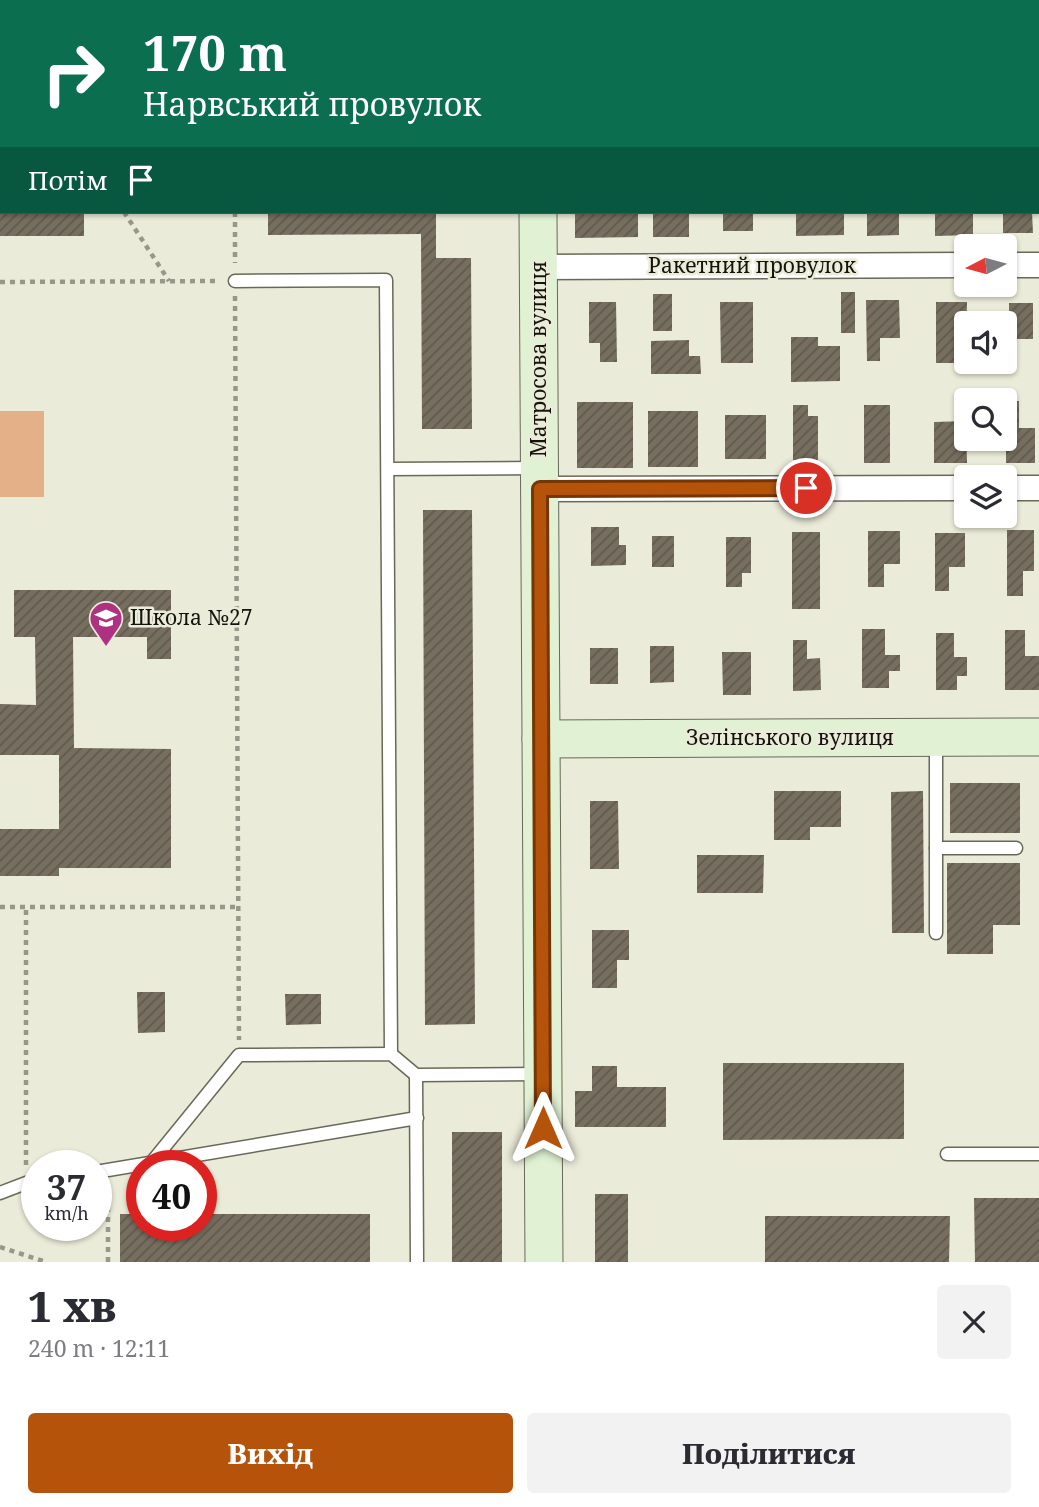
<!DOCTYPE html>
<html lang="uk">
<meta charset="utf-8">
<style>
body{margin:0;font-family:"Noto Serif",serif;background:#f2f2f3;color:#2b2b33;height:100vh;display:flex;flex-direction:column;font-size:26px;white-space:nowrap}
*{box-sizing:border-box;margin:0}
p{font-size:23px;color:#7c7c81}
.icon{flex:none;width:38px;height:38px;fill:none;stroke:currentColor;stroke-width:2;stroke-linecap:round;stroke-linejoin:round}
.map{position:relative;height:1262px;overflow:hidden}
.drawer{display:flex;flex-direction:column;background:#fff;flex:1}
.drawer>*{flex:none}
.guide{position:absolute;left:0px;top:0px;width:1040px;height:214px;box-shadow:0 2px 5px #0004;background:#0b6e4f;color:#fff;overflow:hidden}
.needle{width:46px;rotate:264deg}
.controls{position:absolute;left:954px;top:234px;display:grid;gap:14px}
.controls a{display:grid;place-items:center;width:63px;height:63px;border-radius:7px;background:#fff;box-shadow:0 2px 5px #0004;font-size:35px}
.speed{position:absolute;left:21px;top:1150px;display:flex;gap:14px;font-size:35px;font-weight:700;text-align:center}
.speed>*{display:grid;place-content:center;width:91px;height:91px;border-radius:50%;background:#fff;box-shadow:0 2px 5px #0004;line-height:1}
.speed small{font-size:18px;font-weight:400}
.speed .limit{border:10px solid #d22;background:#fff;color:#111}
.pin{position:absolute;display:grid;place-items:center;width:60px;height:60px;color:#fff;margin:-30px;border:4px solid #fff;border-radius:50%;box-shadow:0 2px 7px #0007}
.me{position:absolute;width:77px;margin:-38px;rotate:0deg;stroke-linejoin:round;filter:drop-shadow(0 0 5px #0008)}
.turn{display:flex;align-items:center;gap:24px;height:147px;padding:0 28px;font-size:32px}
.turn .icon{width:91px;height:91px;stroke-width:2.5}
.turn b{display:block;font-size:49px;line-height:60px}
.then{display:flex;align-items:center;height:66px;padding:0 28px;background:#0003;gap:14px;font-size:26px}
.round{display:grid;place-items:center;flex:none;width:74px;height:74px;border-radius:7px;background:#f2f2f3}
.summary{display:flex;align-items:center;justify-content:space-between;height:119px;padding:0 28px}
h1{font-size:42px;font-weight:800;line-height:52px}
.button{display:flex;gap:14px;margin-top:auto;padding:14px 28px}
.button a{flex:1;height:80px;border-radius:7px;background:#b45309;color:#fff;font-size:28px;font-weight:800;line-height:80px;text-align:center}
.button a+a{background:#f2f2f3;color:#2b2b33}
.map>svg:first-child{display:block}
</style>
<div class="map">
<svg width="1039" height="1262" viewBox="0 0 1039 1262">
<defs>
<pattern id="building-hatch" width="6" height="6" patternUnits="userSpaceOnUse" patternTransform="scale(1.75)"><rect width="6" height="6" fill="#766e5f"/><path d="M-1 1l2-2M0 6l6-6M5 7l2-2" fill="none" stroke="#60594d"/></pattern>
</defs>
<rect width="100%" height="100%" fill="#ebebd9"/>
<rect fill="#e3b088" x="0" y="411" width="44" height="86"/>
<g fill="url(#building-hatch)">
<rect x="0" y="212" width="84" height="24"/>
<path d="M268,212H436V258H471L472,429H422L421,234L268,235Z"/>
<path d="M575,212H638V237L575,238Z"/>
<rect x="653" y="212" width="36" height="25"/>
<rect x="723" y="212" width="30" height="19"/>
<path d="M796,212H844V235L796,236Z"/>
<path d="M867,212H899V235L867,236Z"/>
<path d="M935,212H973V235L935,236Z"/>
<path d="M1003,212H1032L1033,233H1003Z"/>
<rect x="841" y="292" width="14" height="41"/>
<rect x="653" y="294" width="19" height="37"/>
<path d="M866,300H899L900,338H880V361H867Z"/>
<path d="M589,302H616L617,362H600V343H589Z"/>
<path d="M720,302H753V363H721Z"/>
<path d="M936,302H967L966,363H936Z"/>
<rect x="1009" y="303" width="24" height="36"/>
<path d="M791,337H818V346H840V381L791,382Z"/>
<path d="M689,340V356H700L701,374H651V341Z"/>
<path d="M1006,401H1019V428H1035V463H1006Z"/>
<rect x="577" y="402" width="56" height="66"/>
<path d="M793,405H808V416H818V460H793Z"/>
<rect x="864" y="405" width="26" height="58"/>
<rect x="648" y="411" width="50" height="56"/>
<rect x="725" y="415" width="41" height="44"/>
<path d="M966,421L967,463H934V422Z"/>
<path d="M423,510H472L475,1024L425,1025Z"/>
<path d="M591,527H619V545H626V565L591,566Z"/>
<path d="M1007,530H1034V571H1023V596H1007Z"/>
<path d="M868,531H900V564H884V587H868Z"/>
<rect x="792" y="532" width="28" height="77"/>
<path d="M935,533H965V567H949V591H935Z"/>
<rect x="652" y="536" width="22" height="31"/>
<path d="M726,537H751V573H742V587H726Z"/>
<path d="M14,590H171V659H147V637H73L74,748L171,749V868H59V876H0V829H59V755H0V704L36,705L35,637H14Z"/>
<path d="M862,629H885V655H900V671H889V688H862Z"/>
<path d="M1005,630H1025V656H1039V690H1005Z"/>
<path d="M936,633H954V657H967V676H957V690H936Z"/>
<path d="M793,640H807V659L820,658L821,690L793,691Z"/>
<path d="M650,646H674V682L650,683Z"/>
<rect x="590" y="648" width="28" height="36"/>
<path d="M722,652H751V695H723Z"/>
<rect x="950" y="783" width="70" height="50"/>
<path d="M774,791H841V827H810V840H774Z"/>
<path d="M923,791L924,933H892L891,792Z"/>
<path d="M590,801H618L619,869H590Z"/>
<path d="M697,855H764L763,893H697Z"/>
<path d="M947,863H1020V925H993V954H947Z"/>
<path d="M592,930H629V960H617V988H592Z"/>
<path d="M137,992H165V1032L138,1033Z"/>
<path d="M285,994H321V1024L286,1025Z"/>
<path d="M723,1063H904V1139L723,1140Z"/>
<path d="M592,1066H617V1087H666V1127H575V1091H592Z"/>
<rect x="452" y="1132" width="50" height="130"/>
<rect x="595" y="1194" width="33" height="68"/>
<path d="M974,1198H1039V1262H975Z"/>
<path d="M120,1214H142V1225H201V1214H370V1262H120Z"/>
<path d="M765,1216H950L949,1262H765Z"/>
</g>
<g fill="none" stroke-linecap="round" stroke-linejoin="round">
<defs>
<g id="lane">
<path d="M215,0V2"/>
<path d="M107,2V0"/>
<path d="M0,148H2"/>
<path d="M235,281L386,280L391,1054"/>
<path d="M388,469L538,468"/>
<path d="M936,741V933"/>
<path d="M936,848H1016"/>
<path d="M416,1075L417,1262"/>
<path d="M947,1154H1039"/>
<path d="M152,1162L239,1055L391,1054L416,1075L541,1074"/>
<path d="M96,1172L417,1118"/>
<path d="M0,1193L26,1183L37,1181"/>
</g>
<g id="street">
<path d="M1038,36H1039"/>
<path d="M1004,265H1039"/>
<path d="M538,267L966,265"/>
<path d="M1004,488H1039"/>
<path d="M539,489L966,488"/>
</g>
<g id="secondary">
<path d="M537,0V2"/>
<path d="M538,212L544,1262"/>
<path d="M541,739L1039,737"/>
</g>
</defs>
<use href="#lane" stroke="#686959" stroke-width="15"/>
<use href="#street" stroke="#686959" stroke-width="27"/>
<use href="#secondary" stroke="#686959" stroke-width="39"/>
<g stroke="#98988a" stroke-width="4.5" stroke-dasharray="5 5" stroke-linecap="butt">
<path d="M124,212L169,281"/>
<path d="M235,212V263"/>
<path d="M0,282L220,281"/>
<path d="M235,296L239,1040"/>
<path d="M0,907H238"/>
<path d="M26,1165V907"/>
<path d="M0,1247L46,1262"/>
<path d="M108,1262V1186"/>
</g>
<use href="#lane" stroke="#fff" stroke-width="12"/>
<use href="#street" stroke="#fff" stroke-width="24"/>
<use href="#secondary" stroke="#e0f1d4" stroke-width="37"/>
</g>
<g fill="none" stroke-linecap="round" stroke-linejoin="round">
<defs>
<path id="route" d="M543,1128L540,489L806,488"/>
</defs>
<use href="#route" stroke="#753606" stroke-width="18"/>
<use href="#route" stroke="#b45309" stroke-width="12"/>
</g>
<defs>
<symbol id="school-pin" viewBox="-11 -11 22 30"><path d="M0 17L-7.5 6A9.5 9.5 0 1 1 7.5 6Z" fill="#af3282" stroke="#ebebd9"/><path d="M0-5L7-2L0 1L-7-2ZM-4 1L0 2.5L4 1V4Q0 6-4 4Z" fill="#fff"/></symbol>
</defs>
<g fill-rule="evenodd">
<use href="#school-pin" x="87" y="599" width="38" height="52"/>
</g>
<g text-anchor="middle" stroke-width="5" stroke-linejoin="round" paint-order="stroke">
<g font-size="21" fill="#14140d" stroke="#ebebd9">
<text x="752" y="273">Ракетний провулок</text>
<text transform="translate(539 359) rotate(-90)" y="7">Матросова вулиця</text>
<text x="790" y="745">Зелінського вулиця</text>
</g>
<g font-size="21" fill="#14140d" stroke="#ebebd9" text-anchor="start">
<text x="130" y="625">Школа №27</text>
</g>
</g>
</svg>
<div class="controls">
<a><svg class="needle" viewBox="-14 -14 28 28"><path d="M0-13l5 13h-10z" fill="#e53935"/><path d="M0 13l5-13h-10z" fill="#7c7c81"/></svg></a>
<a><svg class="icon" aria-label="sound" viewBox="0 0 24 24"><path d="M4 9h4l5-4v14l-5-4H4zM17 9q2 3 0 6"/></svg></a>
<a><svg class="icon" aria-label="search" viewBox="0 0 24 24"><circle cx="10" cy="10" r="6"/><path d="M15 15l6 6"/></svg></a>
<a><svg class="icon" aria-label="layers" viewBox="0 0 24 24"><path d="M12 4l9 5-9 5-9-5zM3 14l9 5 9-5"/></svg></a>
</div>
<div class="speed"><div>37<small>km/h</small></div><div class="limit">40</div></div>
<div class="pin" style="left:806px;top:488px;background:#d93025"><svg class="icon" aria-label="arrive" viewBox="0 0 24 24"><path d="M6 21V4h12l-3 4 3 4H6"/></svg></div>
<svg class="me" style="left:543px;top:1128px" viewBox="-20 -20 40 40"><path d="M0-17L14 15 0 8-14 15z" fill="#b45309" stroke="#fff" stroke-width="4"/></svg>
<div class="guide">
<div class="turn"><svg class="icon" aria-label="right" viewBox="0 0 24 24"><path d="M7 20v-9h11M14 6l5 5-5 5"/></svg><div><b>170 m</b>Нарвський провулок</div></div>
<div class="then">Потім<svg class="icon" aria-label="arrive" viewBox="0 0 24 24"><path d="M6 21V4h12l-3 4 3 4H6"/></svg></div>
</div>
</div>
<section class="drawer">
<div class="summary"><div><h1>1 хв</h1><p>240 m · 12:11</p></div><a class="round"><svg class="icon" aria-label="close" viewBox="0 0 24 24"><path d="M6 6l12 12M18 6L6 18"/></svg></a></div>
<div class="button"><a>Вихід</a><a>Поділитися</a></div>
</section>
